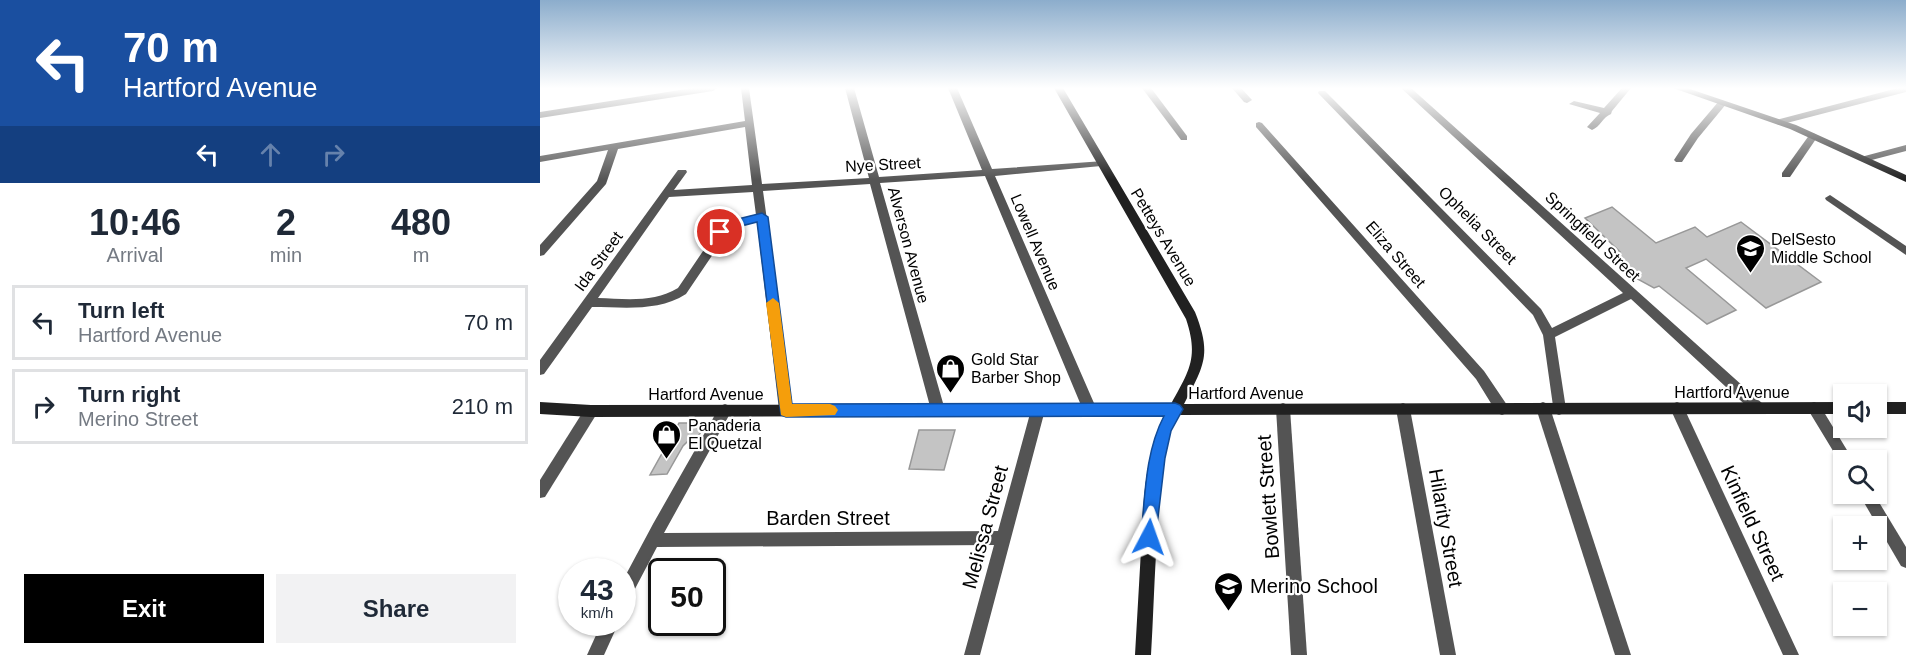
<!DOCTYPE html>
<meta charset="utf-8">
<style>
body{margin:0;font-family:Helvetica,sans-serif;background:#f2f2f3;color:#1f2937;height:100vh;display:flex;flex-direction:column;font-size:22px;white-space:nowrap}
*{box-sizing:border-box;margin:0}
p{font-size:20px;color:#747a83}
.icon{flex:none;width:33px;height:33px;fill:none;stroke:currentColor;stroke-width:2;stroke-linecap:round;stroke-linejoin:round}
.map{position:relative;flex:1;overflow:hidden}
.panel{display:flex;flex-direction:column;background:#fff;width:540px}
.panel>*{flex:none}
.banner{background:#1a4fa0;color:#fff;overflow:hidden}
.controls{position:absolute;left:1293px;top:384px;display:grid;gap:12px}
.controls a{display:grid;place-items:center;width:54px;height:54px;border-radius:0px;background:#fff;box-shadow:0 2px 4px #0004;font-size:30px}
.speed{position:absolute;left:18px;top:558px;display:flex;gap:12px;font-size:30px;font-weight:700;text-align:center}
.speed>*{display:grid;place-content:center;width:78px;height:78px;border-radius:50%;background:#fff;box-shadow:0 2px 4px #0004;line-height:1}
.speed small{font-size:15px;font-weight:400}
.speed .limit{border:3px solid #111;border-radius:9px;background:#fff;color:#111}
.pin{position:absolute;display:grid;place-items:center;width:51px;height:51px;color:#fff;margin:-26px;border:3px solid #fff;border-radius:50%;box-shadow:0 2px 6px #0007}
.me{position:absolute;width:66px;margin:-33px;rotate:4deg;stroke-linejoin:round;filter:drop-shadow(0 0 4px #0008)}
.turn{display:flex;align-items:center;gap:21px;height:126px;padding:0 24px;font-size:27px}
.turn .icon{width:78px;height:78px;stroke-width:2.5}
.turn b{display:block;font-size:42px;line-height:51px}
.lanes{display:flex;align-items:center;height:57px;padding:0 24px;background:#0003;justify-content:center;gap:30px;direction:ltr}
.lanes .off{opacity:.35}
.eta{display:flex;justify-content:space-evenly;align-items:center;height:102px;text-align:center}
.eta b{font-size:36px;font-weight:700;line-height:42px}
.action{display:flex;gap:12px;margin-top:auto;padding:12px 24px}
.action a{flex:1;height:69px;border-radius:0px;background:#000;color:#fff;font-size:24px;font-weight:700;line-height:69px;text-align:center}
.action a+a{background:#f2f2f3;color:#1f2937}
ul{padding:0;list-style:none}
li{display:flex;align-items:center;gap:18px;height:75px;margin:0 12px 9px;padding:0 12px;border:3px solid #e0e1e3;border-radius:0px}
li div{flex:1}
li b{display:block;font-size:22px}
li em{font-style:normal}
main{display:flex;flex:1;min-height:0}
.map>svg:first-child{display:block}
</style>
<main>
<section class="panel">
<div class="banner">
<div class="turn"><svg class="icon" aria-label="left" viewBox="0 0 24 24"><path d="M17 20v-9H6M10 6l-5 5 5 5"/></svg><div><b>70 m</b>Hartford Avenue</div></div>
<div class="lanes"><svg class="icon" aria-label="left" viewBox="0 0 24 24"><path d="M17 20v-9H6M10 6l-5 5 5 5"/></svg><svg class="icon off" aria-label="ahead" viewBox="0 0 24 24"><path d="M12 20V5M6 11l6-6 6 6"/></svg><svg class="icon off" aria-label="right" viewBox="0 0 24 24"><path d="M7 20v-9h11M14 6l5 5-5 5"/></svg></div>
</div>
<div class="eta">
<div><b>10:46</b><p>Arrival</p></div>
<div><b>2</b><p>min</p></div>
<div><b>480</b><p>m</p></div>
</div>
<ul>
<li><svg class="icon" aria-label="left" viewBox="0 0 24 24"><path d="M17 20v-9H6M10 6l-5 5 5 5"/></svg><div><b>Turn left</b><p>Hartford Avenue</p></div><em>70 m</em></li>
<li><svg class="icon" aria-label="right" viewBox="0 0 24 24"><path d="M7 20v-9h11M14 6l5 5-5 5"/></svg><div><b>Turn right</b><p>Merino Street</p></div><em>210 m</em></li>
</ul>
<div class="action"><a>Exit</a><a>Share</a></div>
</section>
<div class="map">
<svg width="1366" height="655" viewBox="0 0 1366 655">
<rect width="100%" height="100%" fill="#fff"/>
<g fill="#c4c4c4" stroke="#989898" stroke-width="1.5">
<path d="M1072,207L1116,243L1155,227L1167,237L1201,222L1281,282L1226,308L1166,259L1146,268L1196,310L1167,324L1119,286L1114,288L1092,276L1077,254L1080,252L1045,218Z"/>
<path d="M139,423H166L155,442L148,441L143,446L127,474L110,475Z"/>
<path d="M379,430H415L404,470L369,469Z"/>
</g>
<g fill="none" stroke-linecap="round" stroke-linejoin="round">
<g fill="#545454" fill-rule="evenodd">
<path d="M153,88H177L173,91L0,118V112Z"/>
<path d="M201,88H209L222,184L329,178L305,88H314L339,177L442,170L408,88H417L452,169L564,161V165L561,166L455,176L557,410L555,414L550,416L545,414L543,410L445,176L340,183L405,410L403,414L398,416L393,414L391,410L330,184L223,191L253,410L251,414L246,416L241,414L239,410L217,222L190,229L146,294C118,312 84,307 52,307L4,374L0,375V360L138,170H146L147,172L134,190L212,185L205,127L78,149L66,184L4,255L0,256V245L57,181L68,150L0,162V156L205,121ZM213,192L216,215L182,223L138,288C114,303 85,299 58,298L129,197Z"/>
<path d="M602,88H611L647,136V140H641Z"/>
<path d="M692,88H701L712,100L707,103L704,102Z"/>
<path d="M861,88H871L1223,404L1225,408L1223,412L1218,414L1213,412L1091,299L1015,337L1026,409L1024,413L1019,415L1014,413L1003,335L993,315L778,93L779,91H785L1001,309L1012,328L1083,293Z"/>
<path d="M1082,88H1091L1072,111L1071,114C1063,117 1060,127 1052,130L1047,127L1060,113L1029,104L1034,101L1064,108Z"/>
<path d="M1358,88H1366V92L1239,125L1234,122L1236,120Z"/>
<path d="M1182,100L1187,103L1158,138L1142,162H1136L1134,160L1151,134L1179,101Z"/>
<path d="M719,122L722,123L944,371L967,405L969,409L967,413L962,415L957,413L936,379L716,127V123Z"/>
<path d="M1273,133L1278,136L1250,177H1242V173L1270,134Z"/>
<path d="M1366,145V151L1324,162L1319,159L1321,157Z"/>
<path d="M1290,195L1366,246V255L1286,200L1285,198Z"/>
<path d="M1003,402L1008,404L1010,408L1091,655H1075L996,408L998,404Z"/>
<path d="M1137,402L1142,404L1144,408L1259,655H1243L1130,408L1132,404Z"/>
<path d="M1274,402L1279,404L1313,460H1304V465L1301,464L1267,408L1269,404Z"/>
<path d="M743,403L748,405L750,409L767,655H751L736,409L738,405Z"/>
<path d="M863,403L868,405L870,409L916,655H900L856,409L858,405Z"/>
<path d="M185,404L190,406L192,410L124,533L458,531L491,410L493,406L498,404L503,406L505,410L440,655H424L454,545L117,547L87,604L82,607V582L113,524L180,406Z"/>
<path d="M51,405L56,407L58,411L56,415L5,497L0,498V480L46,407Z"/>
<path d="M1319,494H1334L1366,547V568L1361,566Z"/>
<path d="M62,622H79L64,655H47Z"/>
</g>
<g fill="#212121" fill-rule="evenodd">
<path d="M514,88H523L655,312C672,355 664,365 644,404L1304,402V414L638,415C617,456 618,508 616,554C614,588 613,621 611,655H595C597,620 599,585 601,550C603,506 604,455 625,415L51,417L0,414V402L51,405L631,404C649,371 659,358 646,319Z"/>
<path d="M1133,88H1147L1256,125L1366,175V182L1250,129Z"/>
<rect x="1336" y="402" width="30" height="12"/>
</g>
</g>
<linearGradient id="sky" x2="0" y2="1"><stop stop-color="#8cadcc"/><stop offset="0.49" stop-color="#fff"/><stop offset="1" stop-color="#fff" stop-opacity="0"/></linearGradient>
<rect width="1366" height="180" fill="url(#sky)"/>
<path fill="#1a73e8" stroke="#114b97" stroke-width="1.5" d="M222,213L228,217L252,404L635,403L640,405L643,409L631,431L625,458L615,543L609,545L603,543L601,537C605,497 605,452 624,416L246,417L241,415L217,222L190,229L180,237L174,232L182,223Z"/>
<path fill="#f59e0b" d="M233,298L239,303L252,404H290L295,406L298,410L295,415L246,417L241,415L226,303Z"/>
<defs>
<symbol id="school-pin" viewBox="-11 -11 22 30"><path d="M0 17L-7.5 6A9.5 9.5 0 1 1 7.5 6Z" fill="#000" stroke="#fff"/><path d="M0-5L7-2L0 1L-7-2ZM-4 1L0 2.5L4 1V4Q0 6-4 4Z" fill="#fff"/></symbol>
<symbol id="shop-pin" viewBox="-11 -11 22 30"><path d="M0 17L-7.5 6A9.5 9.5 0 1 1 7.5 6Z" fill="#000" stroke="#fff"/><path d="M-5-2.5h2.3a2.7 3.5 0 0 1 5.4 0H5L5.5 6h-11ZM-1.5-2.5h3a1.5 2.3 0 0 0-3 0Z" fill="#fff"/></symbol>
</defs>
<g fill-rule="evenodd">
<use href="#school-pin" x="1194" y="232" width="33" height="45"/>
<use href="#shop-pin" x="394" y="352" width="33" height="45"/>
<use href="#shop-pin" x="110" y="418" width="33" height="45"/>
<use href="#school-pin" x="672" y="570" width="33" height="45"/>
</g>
<g text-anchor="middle" stroke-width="4.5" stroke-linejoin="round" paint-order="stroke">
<g font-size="16" fill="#000" stroke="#fff">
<text transform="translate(343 164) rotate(-3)" y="6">Nye Street</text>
<text transform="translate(938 225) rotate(45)" y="6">Ophelia Street</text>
<text transform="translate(1053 236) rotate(43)" y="6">Springfield Street</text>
<text transform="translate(624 237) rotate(59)" y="6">Petteys Avenue</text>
<text transform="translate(496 242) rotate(67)" y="6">Lowell Avenue</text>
<text transform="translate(369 245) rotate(75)" y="6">Alverson Avenue</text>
<text transform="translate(856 254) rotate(49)" y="6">Eliza Street</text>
<text transform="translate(58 261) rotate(-54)" y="6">Ida Street</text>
<text x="1192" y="398">Hartford Avenue</text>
<text x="706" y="399">Hartford Avenue</text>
<text x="166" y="400">Hartford Avenue</text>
</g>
<g font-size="16" fill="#000" stroke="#fff" text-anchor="start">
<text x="1231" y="245">DelSesto<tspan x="1231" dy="18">Middle School</tspan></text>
<text x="431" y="365">Gold Star<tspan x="431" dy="18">Barber Shop</tspan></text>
<text x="148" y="431">Panaderia<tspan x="148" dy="18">El Quetzal</tspan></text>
</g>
<g font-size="20" fill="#000" stroke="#fff">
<text transform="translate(728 497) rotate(-94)" y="7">Bowlett Street</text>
<text x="288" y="525">Barden Street</text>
<text transform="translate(1213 523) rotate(65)" y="7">Kinfield Street</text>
<text transform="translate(445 527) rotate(-75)" y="7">Melissa Street</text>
<text transform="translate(906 528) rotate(80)" y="7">Hilarity Street</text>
</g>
<g font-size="20" fill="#000" stroke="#fff" text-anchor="start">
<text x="710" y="593">Merino School</text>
</g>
</g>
</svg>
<div class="controls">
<a><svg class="icon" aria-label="sound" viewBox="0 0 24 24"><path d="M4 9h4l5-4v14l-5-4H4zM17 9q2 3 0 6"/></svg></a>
<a><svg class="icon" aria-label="search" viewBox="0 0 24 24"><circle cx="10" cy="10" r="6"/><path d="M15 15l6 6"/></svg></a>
<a>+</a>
<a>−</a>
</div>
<div class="speed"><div>43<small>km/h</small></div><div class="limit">50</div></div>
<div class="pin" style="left:180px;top:232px;background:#d93025"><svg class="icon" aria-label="arrive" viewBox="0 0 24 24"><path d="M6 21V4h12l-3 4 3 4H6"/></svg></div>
<svg class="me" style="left:609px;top:537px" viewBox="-20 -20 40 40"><path d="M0-17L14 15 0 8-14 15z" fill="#1a73e8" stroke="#fff" stroke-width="4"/></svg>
</div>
</main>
